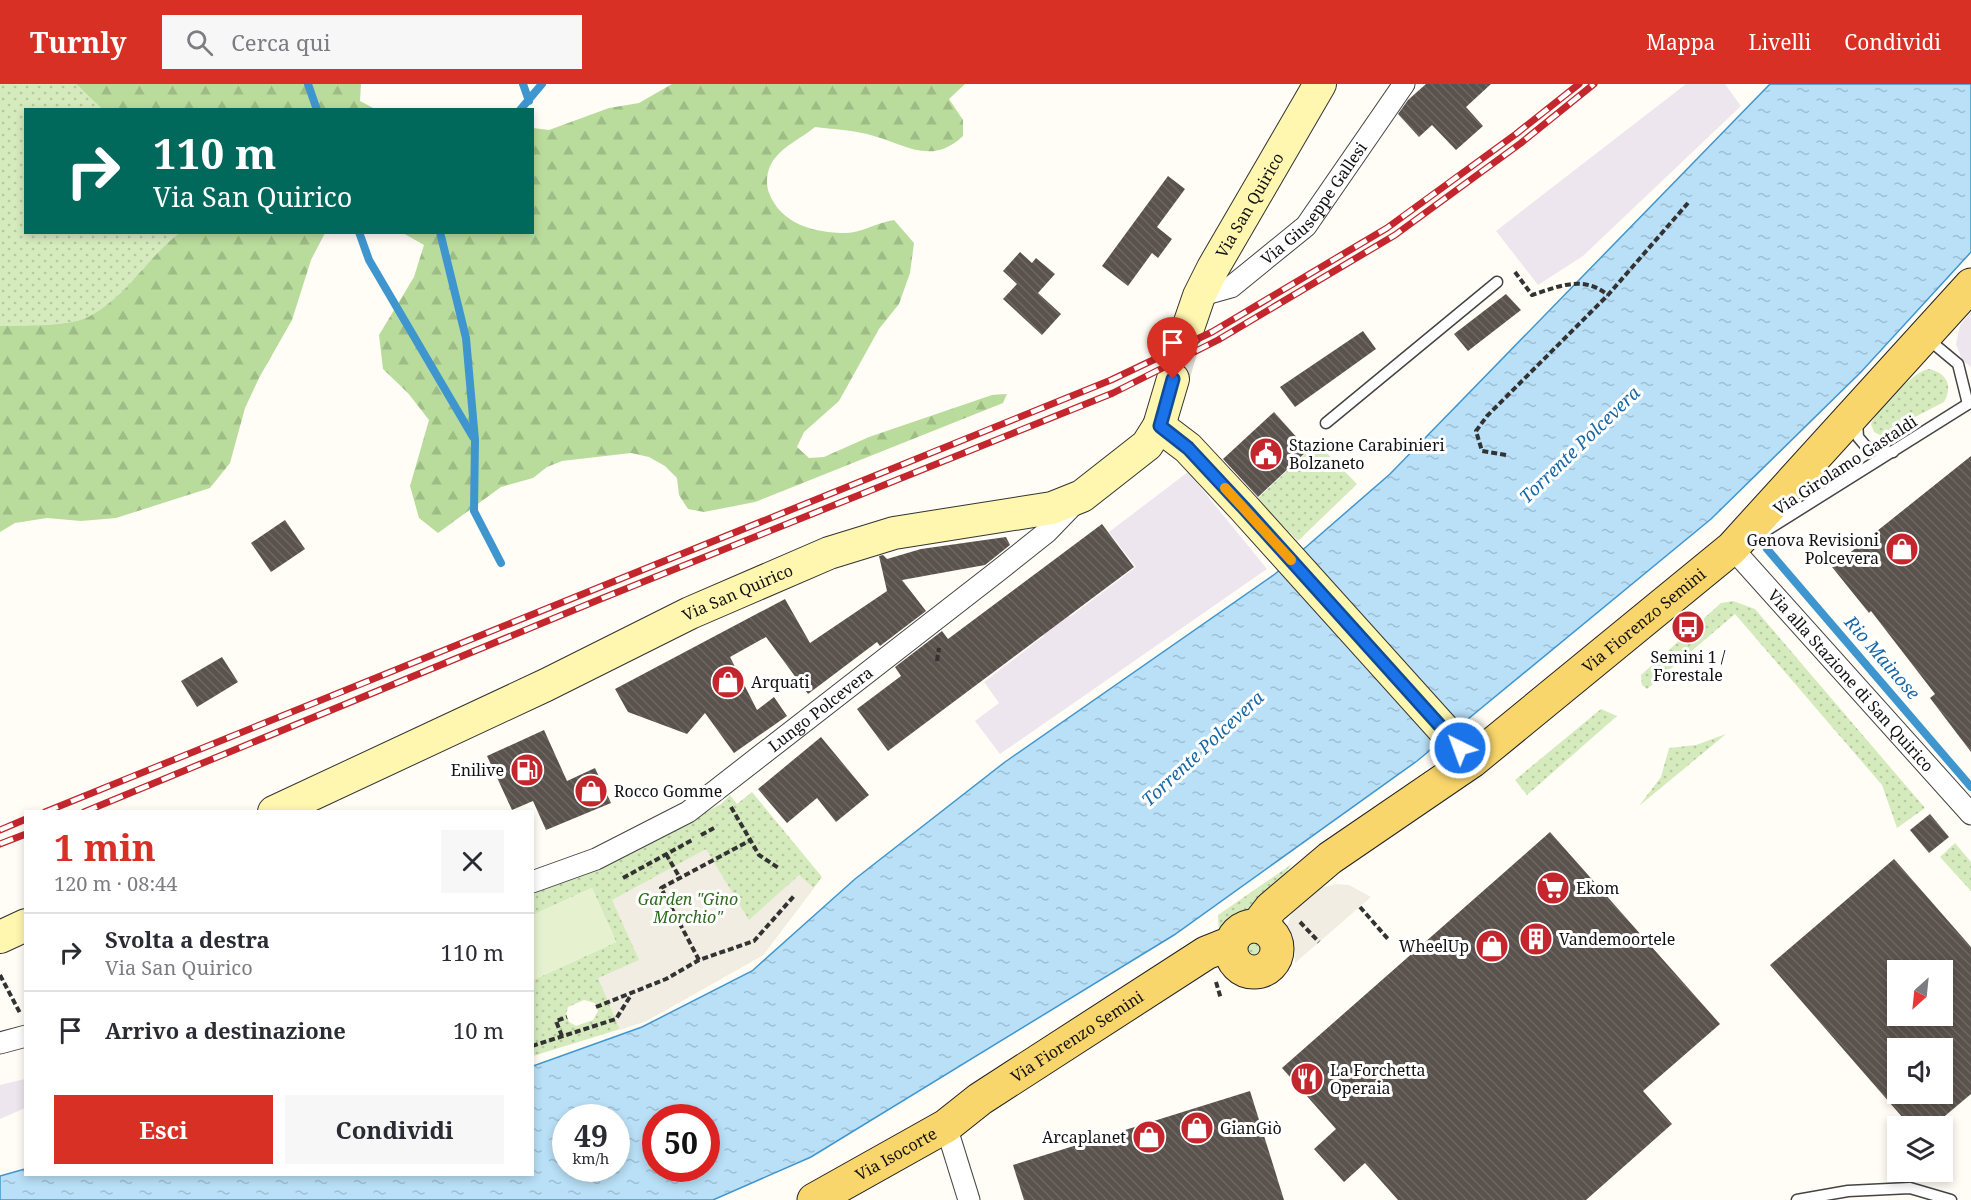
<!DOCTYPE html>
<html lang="it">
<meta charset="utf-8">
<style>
body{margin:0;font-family:"Noto Serif",serif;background:#f7f7f7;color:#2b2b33;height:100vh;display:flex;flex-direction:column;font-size:22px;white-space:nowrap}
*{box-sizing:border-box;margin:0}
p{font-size:20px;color:#7c7c81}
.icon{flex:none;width:33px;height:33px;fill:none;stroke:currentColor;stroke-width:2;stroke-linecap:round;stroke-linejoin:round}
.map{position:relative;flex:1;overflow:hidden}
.drawer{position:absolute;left:24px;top:726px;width:510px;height:366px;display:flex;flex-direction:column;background:#fff;border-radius:0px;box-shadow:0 3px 9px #0003}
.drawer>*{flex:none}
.top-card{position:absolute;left:24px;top:24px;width:510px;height:126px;border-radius:0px;box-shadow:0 3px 9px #0003;background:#00695c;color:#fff;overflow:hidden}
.needle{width:39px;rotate:207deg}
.fabs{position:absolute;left:1887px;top:876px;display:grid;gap:12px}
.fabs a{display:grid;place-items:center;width:66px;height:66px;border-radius:0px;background:#fff;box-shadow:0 3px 9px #0003;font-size:30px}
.speed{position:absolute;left:552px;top:1020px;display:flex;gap:12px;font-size:30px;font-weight:700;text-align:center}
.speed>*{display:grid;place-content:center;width:78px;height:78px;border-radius:50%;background:#fff;box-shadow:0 3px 9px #0003;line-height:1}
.speed small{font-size:15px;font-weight:400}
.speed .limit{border:9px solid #d22;background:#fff;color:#111}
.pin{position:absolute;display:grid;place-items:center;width:51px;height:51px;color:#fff;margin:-62px -26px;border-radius:50% 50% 50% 0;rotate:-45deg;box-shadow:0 0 6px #0007}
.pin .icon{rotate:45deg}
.me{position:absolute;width:66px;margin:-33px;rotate:318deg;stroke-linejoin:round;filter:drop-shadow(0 0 4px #0008)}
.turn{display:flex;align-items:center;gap:21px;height:126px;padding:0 30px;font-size:27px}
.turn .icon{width:78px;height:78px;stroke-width:2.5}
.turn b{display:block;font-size:42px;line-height:51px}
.round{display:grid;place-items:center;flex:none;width:63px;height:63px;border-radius:0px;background:#f7f7f7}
.summary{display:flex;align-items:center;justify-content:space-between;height:102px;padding:0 30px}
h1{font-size:36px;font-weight:700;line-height:45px;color:#d93025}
.button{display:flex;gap:12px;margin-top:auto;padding:12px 30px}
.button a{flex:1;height:69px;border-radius:0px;background:#d93025;color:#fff;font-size:24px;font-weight:700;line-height:69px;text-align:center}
.button a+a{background:#f7f7f7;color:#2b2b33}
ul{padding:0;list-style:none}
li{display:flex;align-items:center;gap:18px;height:78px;padding:0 30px;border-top:2px solid #e1e1e2}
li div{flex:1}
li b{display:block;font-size:22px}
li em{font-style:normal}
header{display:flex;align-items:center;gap:36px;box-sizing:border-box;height:84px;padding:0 30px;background:#d93025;color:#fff}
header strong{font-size:28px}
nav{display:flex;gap:33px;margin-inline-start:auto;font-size:21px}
.search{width:420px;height:54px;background:#f7f7f7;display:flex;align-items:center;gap:15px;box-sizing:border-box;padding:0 21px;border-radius:0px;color:#7c7c81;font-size:22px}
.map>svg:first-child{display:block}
</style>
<header>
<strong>Turnly</strong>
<div class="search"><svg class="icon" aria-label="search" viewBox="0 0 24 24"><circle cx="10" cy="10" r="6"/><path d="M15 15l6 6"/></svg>Cerca qui</div>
<nav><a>Mappa</a><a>Livelli</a><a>Condividi</a></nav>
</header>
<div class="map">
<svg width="1971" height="1116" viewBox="0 0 1971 1116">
<defs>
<pattern id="grass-dots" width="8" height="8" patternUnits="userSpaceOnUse" patternTransform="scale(1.5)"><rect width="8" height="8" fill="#d5ebbd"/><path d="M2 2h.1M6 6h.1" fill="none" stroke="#b6c8a1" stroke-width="1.8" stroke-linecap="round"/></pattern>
<pattern id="forest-firs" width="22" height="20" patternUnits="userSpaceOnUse" patternTransform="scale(1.5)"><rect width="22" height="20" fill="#b9dc9c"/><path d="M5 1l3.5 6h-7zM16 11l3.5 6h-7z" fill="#9ebc85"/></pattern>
<pattern id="water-ripples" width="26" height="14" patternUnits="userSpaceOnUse" patternTransform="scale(1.5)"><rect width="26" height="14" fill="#b9e0f7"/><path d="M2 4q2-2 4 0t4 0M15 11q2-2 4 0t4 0" fill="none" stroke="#9ebfd3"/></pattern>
<pattern id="building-back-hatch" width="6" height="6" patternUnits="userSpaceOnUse" patternTransform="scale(1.5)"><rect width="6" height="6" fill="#5a524d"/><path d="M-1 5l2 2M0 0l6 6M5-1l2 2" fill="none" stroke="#6d6662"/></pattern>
</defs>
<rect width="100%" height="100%" fill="#fffdf5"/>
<g fill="#eee6ef">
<path d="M1686,0H1725L1741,22L1583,172L1538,201L1496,147Z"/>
<path d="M1971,228V283L1962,276L1956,260L1960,241Z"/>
<path d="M1188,388L1267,485L1000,670L975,637L999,619L984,598L1044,552L1011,508L1036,489L1070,533L1136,483L1109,448Z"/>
<path d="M25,995V1024L0,1035V1001Z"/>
</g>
<g fill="url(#grass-dots)" fill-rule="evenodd">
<path d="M0,0H76L102,25L26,26V148L181,149C147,173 127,213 88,233C67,243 24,241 0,242Z"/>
<path d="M1929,285C1947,289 1953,302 1944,318L1880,351L1874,348L1871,340C1876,326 1915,286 1929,285Z"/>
<path d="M1317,359L1357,400L1298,457L1257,415Z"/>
<path d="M1733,517L1755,525L1925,724L1897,744L1882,701L1735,530L1647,605L1642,601L1641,591L1721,519Z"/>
<path d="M1601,625L1617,632L1527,711L1515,696Z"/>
<path d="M1726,650L1639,722L1661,693L1669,664L1696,661Z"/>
<path d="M752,708L822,793L763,871L646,937L533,972V896L616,858L592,804L533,831V809L599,784L721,720L730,711L737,720ZM584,916L595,919L598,927L593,936L576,942L569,938L566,930L568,923Z"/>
<path d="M1955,759L1971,778V807L1940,773Z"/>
<path d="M1292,780C1270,812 1252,833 1219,853L1218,831Z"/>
<path d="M1244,850L1269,853C1274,863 1274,869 1268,879L1252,884L1237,874L1235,865Z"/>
</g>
<g fill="url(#forest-firs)">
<path d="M76,0H361L360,17L375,25H102Z"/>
<path d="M672,0H965L949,15L963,36V52C930,83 904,59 867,50C850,46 832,45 815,43C803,53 784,62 775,74C767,84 765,98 769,109C781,140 814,149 846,149C861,149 878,138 894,136L914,159L910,189L899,220L879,245L839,317L804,348L797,363L809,374L824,373L869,353L992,311L1007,310L1003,319L755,418L704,428L688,425L679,411L677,394L665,382L649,373L631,369L562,377L547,383L533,394L501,403L438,449L419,434L410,402L429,336L408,309L383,285L379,251L414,193L424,161L403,149L532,148L533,44L549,46L609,24L639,19Z"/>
<path d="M181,148L325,149L311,176L292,236L259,294L245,324L230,379L210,404L116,434L81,437L47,434L15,439L0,448V242C24,241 67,243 88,233C127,213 147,173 181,148Z"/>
</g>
<path fill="#e6f2cf" d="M592,804L616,858L533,896V831Z"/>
<g fill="#f1ede2">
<path d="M706,765L749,836L799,791L814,804L763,871L646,937L620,946L598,894L639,876L612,816Z"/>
<path d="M1336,800L1349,801L1371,813L1295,879L1294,860L1286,845L1293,825L1316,805Z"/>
</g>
<path fill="url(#water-ripples)" stroke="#3f96cf" stroke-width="1.5" fill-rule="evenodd" d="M1770,0H1971V168L1861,288L1711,435L1417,677L1174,851L811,1073L713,1116H0V1092L25,1085L26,1090H532L533,982L642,943L752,887L855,795L1005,678L1275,490L1390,390ZM566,1034H616V1084H566ZM656,1034H706V1084H656Z"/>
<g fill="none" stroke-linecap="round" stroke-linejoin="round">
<g stroke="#3f96cf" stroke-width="8">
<path d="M308,0L317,26"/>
<path d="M523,0L529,17"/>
<path d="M520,26L542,0"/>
<path d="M359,148L369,176L473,353"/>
<path d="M440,148L466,254L475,356L474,427L501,479"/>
<path d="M1767,465L1971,703"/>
</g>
</g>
<g fill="url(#building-back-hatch)" fill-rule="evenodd">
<path d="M1426,0H1491L1466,23L1483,42L1456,66L1432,41L1419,53L1398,30L1408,16Z"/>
<path d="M1168,92L1185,105L1157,143L1172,155L1158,174L1152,169L1128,202L1102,182Z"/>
<path d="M1020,168L1032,179L1036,174L1055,190L1038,209L1061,230L1042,251L1003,215L1017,200L1003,187Z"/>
<path d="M1506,210L1521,226L1468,267L1454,250Z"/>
<path d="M1363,247L1376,265L1295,323L1280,303Z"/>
<path d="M1274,328L1308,366L1258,413L1223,375Z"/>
<path d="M1971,372V668L1930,614L1935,610L1871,527L1869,529L1832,483Z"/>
<path d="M285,436L305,465L271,488L251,459Z"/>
<path d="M1102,440L1134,483L888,667L857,625L901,592L895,583L942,547L948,555Z"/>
<path d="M1006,453L1010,461L985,481L902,496L926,527L880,562L877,558L808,610L766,553L730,573L757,626L774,613L787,632L734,669L705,629L687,650L628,628L615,605L785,515L810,559L887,507L879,472L883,471L887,475L921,465Z"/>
<path d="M222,573L238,598L197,623L181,597Z"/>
<path d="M544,646L567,697L595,684L611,719L546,746L533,717L512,726L487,672Z"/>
<path d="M821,653L869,711L836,738L817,714L787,739L758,705Z"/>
<path d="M1930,730L1949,753L1929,769L1910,746Z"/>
<path d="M1550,748L1720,940L1643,1007L1672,1040L1586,1116H1398L1365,1079L1344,1098L1314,1065L1336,1045L1282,984Z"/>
<path d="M1894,775L1971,863V1010L1933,1042H1910L1770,881ZM1898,886H1942V932H1898ZM1898,964H1942V1010H1898Z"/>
<path d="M1250,1007L1284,1116H1024L1013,1081Z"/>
</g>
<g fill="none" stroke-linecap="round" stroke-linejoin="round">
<path stroke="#dbdad3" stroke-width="32" stroke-dasharray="32 16" stroke-linecap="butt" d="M1173,295L1187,247"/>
<defs>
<g id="lane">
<path d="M1928,255L1958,280L1968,320"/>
<path d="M1857,338L1858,353L1869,366L1893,368"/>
<path d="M1326,339L1497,198"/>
<path d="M1759,451L1971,318"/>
<path d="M1797,1116L1848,1107L1910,1104L1951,1116"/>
</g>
<g id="street">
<path id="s1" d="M1199,212L1231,203L1306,142L1404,0"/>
<path id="s2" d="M1732,464L1971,730"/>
<path id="s3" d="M532,798L596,775L688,728L998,487L1047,448L1074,420"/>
<path d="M0,959L26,952"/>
<path d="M946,1042L969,1116"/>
</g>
<g id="secondary">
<path id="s4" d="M1187,247L1199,212L1213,184L1320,0"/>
<path d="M1159,342L1188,364L1244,424L1472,677"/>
<path id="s5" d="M274,728L546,601L690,529L829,469L894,449L1052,424L1082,412L1147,361L1159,342L1173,295"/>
<path d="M0,853L26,841"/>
</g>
<g id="primary">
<circle cx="1254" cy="865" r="23"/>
<path id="s6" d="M1257,842L1271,824L1330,774L1472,677L1732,464L1971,201"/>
<path id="s7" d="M814,1116L946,1042L980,1015L1206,869L1231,859"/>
</g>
</defs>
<use href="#lane" stroke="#444" stroke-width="13"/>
<use href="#street" stroke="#444" stroke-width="23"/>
<use href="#secondary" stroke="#333" stroke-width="34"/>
<use href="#primary" stroke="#222" stroke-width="35"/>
<g stroke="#333" stroke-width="4" stroke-dasharray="6 3" stroke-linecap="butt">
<path d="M1515,188L1532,211C1560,202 1583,191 1608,211"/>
<path d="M1506,371L1482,367L1476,347L1487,332L1608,211L1688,119"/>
<path d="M937,577L939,564"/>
<path d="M731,723L759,771L780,785"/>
<path d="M701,751L714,744"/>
<path d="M666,770L680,794"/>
<path d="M623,794L694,755"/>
<path d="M1360,823L1388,855"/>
<path d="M1300,838L1319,858"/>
<path d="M699,876L661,804L751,756"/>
<path d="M0,891L20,929"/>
<path d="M1216,898L1221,915"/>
<path d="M596,923L666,895L699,876L754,857L794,812"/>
<path d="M562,952L556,937L567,933"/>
<path d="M532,962L616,935L631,911"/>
</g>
<use href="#lane" stroke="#fff" stroke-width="10"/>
<use href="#street" stroke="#fff" stroke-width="21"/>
<use href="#secondary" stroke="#fff6b0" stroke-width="32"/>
<use href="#primary" stroke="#f9d66b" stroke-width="33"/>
<defs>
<g id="rail">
<path d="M45,728L1111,296L1212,248L1387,144L1516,50L1579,0"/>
<path d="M84,728L603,514L1113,309L1218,256L1395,151L1521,59L1594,0"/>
<path d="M0,746L26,735"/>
<path d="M0,760L26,750"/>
</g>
</defs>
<use href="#rail" stroke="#c4262e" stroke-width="7"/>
<use href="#rail" stroke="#fff" stroke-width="4.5" stroke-dasharray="14" stroke-linecap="butt"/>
</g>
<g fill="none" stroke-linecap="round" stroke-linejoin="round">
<defs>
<path id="route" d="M1173,295L1160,342L1188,364L1244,424L1460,664"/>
</defs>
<use href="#route" stroke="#114b97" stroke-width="15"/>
<use href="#route" stroke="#1a73e8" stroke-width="10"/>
<path stroke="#f59e0b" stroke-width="10" d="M1225,404L1291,476"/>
</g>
<defs>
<symbol id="civic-disc" viewBox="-11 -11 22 22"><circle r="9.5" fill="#c4262e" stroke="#fff"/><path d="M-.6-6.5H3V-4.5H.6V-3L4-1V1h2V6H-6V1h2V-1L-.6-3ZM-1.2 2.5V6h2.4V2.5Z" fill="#fff"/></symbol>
<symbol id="shop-disc" viewBox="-11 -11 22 22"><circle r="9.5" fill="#c4262e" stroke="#fff"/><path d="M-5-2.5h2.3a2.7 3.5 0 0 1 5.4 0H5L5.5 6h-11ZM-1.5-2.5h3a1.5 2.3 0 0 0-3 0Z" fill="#fff"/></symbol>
<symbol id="bus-disc" viewBox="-11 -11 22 22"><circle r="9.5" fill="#c4262e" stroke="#fff"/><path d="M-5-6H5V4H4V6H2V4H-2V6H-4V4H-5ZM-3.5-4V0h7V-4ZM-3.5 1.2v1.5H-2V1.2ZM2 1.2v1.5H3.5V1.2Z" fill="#fff"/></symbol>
<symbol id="fuel-disc" viewBox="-11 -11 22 22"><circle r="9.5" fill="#c4262e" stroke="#fff"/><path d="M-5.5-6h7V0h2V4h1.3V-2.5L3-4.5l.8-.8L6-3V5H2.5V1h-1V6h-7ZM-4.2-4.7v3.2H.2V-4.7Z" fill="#fff"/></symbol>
<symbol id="supermarket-disc" viewBox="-11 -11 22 22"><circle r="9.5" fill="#c4262e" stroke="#fff"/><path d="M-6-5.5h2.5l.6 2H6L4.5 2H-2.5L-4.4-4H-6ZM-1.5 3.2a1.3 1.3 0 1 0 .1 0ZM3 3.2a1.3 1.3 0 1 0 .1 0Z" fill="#fff"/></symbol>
<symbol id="building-disc" viewBox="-11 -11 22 22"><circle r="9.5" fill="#c4262e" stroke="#fff"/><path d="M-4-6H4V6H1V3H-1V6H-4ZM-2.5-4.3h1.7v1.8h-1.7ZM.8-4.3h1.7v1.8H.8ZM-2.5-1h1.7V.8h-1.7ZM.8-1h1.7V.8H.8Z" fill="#fff"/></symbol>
<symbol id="restaurant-disc" viewBox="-11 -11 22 22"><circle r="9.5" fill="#c4262e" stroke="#fff"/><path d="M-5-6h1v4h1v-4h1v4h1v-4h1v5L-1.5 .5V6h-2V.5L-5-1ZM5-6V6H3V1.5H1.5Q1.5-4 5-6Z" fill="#fff"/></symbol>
</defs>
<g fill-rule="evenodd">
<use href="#civic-disc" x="1247" y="351" width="38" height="38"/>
<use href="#shop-disc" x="1883" y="446" width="38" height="38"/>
<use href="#bus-disc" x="1669" y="524" width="38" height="38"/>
<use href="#shop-disc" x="709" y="579" width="38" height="38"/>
<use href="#fuel-disc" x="508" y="667" width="38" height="38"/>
<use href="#shop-disc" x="572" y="688" width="38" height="38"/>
<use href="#supermarket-disc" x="1534" y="785" width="38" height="38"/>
<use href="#building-disc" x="1517" y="836" width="38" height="38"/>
<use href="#shop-disc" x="1473" y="843" width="38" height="38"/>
<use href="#restaurant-disc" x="1288" y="976" width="38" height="38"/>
<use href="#shop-disc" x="1178" y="1025" width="38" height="38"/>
<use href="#shop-disc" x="1130" y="1034" width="38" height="38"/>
</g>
<g text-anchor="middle" stroke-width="6" stroke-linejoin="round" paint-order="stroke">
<g font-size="16" fill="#111" stroke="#fff">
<text dy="6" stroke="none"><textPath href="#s1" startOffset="152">Via Giuseppe Gallesi</textPath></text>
<text dy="6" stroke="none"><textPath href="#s4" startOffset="141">Via San Quirico</textPath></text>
<text transform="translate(1845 381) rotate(-33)" y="6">Via Girolamo Gastaldi</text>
<text dy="6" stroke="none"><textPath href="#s5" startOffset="513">Via San Quirico</textPath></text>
<text dy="6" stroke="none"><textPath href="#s6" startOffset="494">Via Fiorenzo Semini</textPath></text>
<text dy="6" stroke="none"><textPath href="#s2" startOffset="178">Via alla Stazione di San Quirico</textPath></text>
<text dy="6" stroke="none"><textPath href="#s3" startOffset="339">Lungo Polcevera</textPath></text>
<text dy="6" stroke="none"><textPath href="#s7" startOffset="310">Via Fiorenzo Semini</textPath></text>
<text dy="6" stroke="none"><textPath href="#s7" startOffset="94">Via Isocorte</textPath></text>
</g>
<g font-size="16" fill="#111" stroke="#fff" text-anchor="start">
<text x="1289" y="367">Stazione Carabinieri<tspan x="1289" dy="18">Bolzaneto</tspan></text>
<text x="1879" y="462" text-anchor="end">Genova Revisioni<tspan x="1879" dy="18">Polcevera</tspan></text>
<text x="1688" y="579" text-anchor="middle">Semini 1 /<tspan x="1688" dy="18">Forestale</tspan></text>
<text x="751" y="604">Arquati</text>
<text x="504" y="692" text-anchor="end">Enilive</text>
<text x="614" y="713">Rocco Gomme</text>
<text x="1576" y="810">Ekom</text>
<text x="1559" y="861">Vandemoortele</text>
<text x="1469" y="868" text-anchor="end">WheelUp</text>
<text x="1330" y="992">La Forchetta<tspan x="1330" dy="18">Operaia</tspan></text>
<text x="1220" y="1050">GianGiò</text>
<text x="1126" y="1059" text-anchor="end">Arcaplanet</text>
</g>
<g font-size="16" font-style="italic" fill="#2f6b1f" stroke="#fff">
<text x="688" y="821">Garden "Gino<tspan x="688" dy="18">Morchio"</tspan></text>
</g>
<g font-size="18" font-style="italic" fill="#1768a6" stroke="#fff">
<text transform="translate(1580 361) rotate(-44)" y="6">Torrente Polcevera</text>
<text transform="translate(1882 574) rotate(49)" y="6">Rio Mainose</text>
<text transform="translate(1203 665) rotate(-43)" y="6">Torrente Polcevera</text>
</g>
</g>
</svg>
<div class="fabs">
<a><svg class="needle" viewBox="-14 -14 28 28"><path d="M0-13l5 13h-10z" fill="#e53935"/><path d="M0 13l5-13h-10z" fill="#7c7c81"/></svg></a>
<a><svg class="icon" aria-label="sound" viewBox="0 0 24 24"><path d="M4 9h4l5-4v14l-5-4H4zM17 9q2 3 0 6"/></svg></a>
<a><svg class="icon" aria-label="layers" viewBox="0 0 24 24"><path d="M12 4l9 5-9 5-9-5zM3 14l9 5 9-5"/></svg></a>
</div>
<div class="speed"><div>49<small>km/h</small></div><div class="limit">50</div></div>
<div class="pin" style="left:1173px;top:295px;background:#d93025"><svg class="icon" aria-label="arrive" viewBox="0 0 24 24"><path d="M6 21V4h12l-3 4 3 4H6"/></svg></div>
<svg class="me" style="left:1460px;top:664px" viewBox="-20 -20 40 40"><circle r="17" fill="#1a73e8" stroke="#fff" stroke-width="3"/><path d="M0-11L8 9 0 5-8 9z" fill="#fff"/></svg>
<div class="top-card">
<div class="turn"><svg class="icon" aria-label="right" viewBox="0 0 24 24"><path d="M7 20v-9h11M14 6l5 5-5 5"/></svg><div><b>110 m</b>Via San Quirico</div></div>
</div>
<section class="drawer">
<div class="summary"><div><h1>1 min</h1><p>120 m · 08:44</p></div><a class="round"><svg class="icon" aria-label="close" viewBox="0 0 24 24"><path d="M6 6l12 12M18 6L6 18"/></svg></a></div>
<ul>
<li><svg class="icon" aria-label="right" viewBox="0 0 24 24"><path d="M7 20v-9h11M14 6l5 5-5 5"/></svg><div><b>Svolta a destra</b><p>Via San Quirico</p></div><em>110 m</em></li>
<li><svg class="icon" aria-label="arrive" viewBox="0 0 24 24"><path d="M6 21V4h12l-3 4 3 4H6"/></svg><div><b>Arrivo a destinazione</b></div><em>10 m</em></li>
</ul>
<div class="button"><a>Esci</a><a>Condividi</a></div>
</section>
</div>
